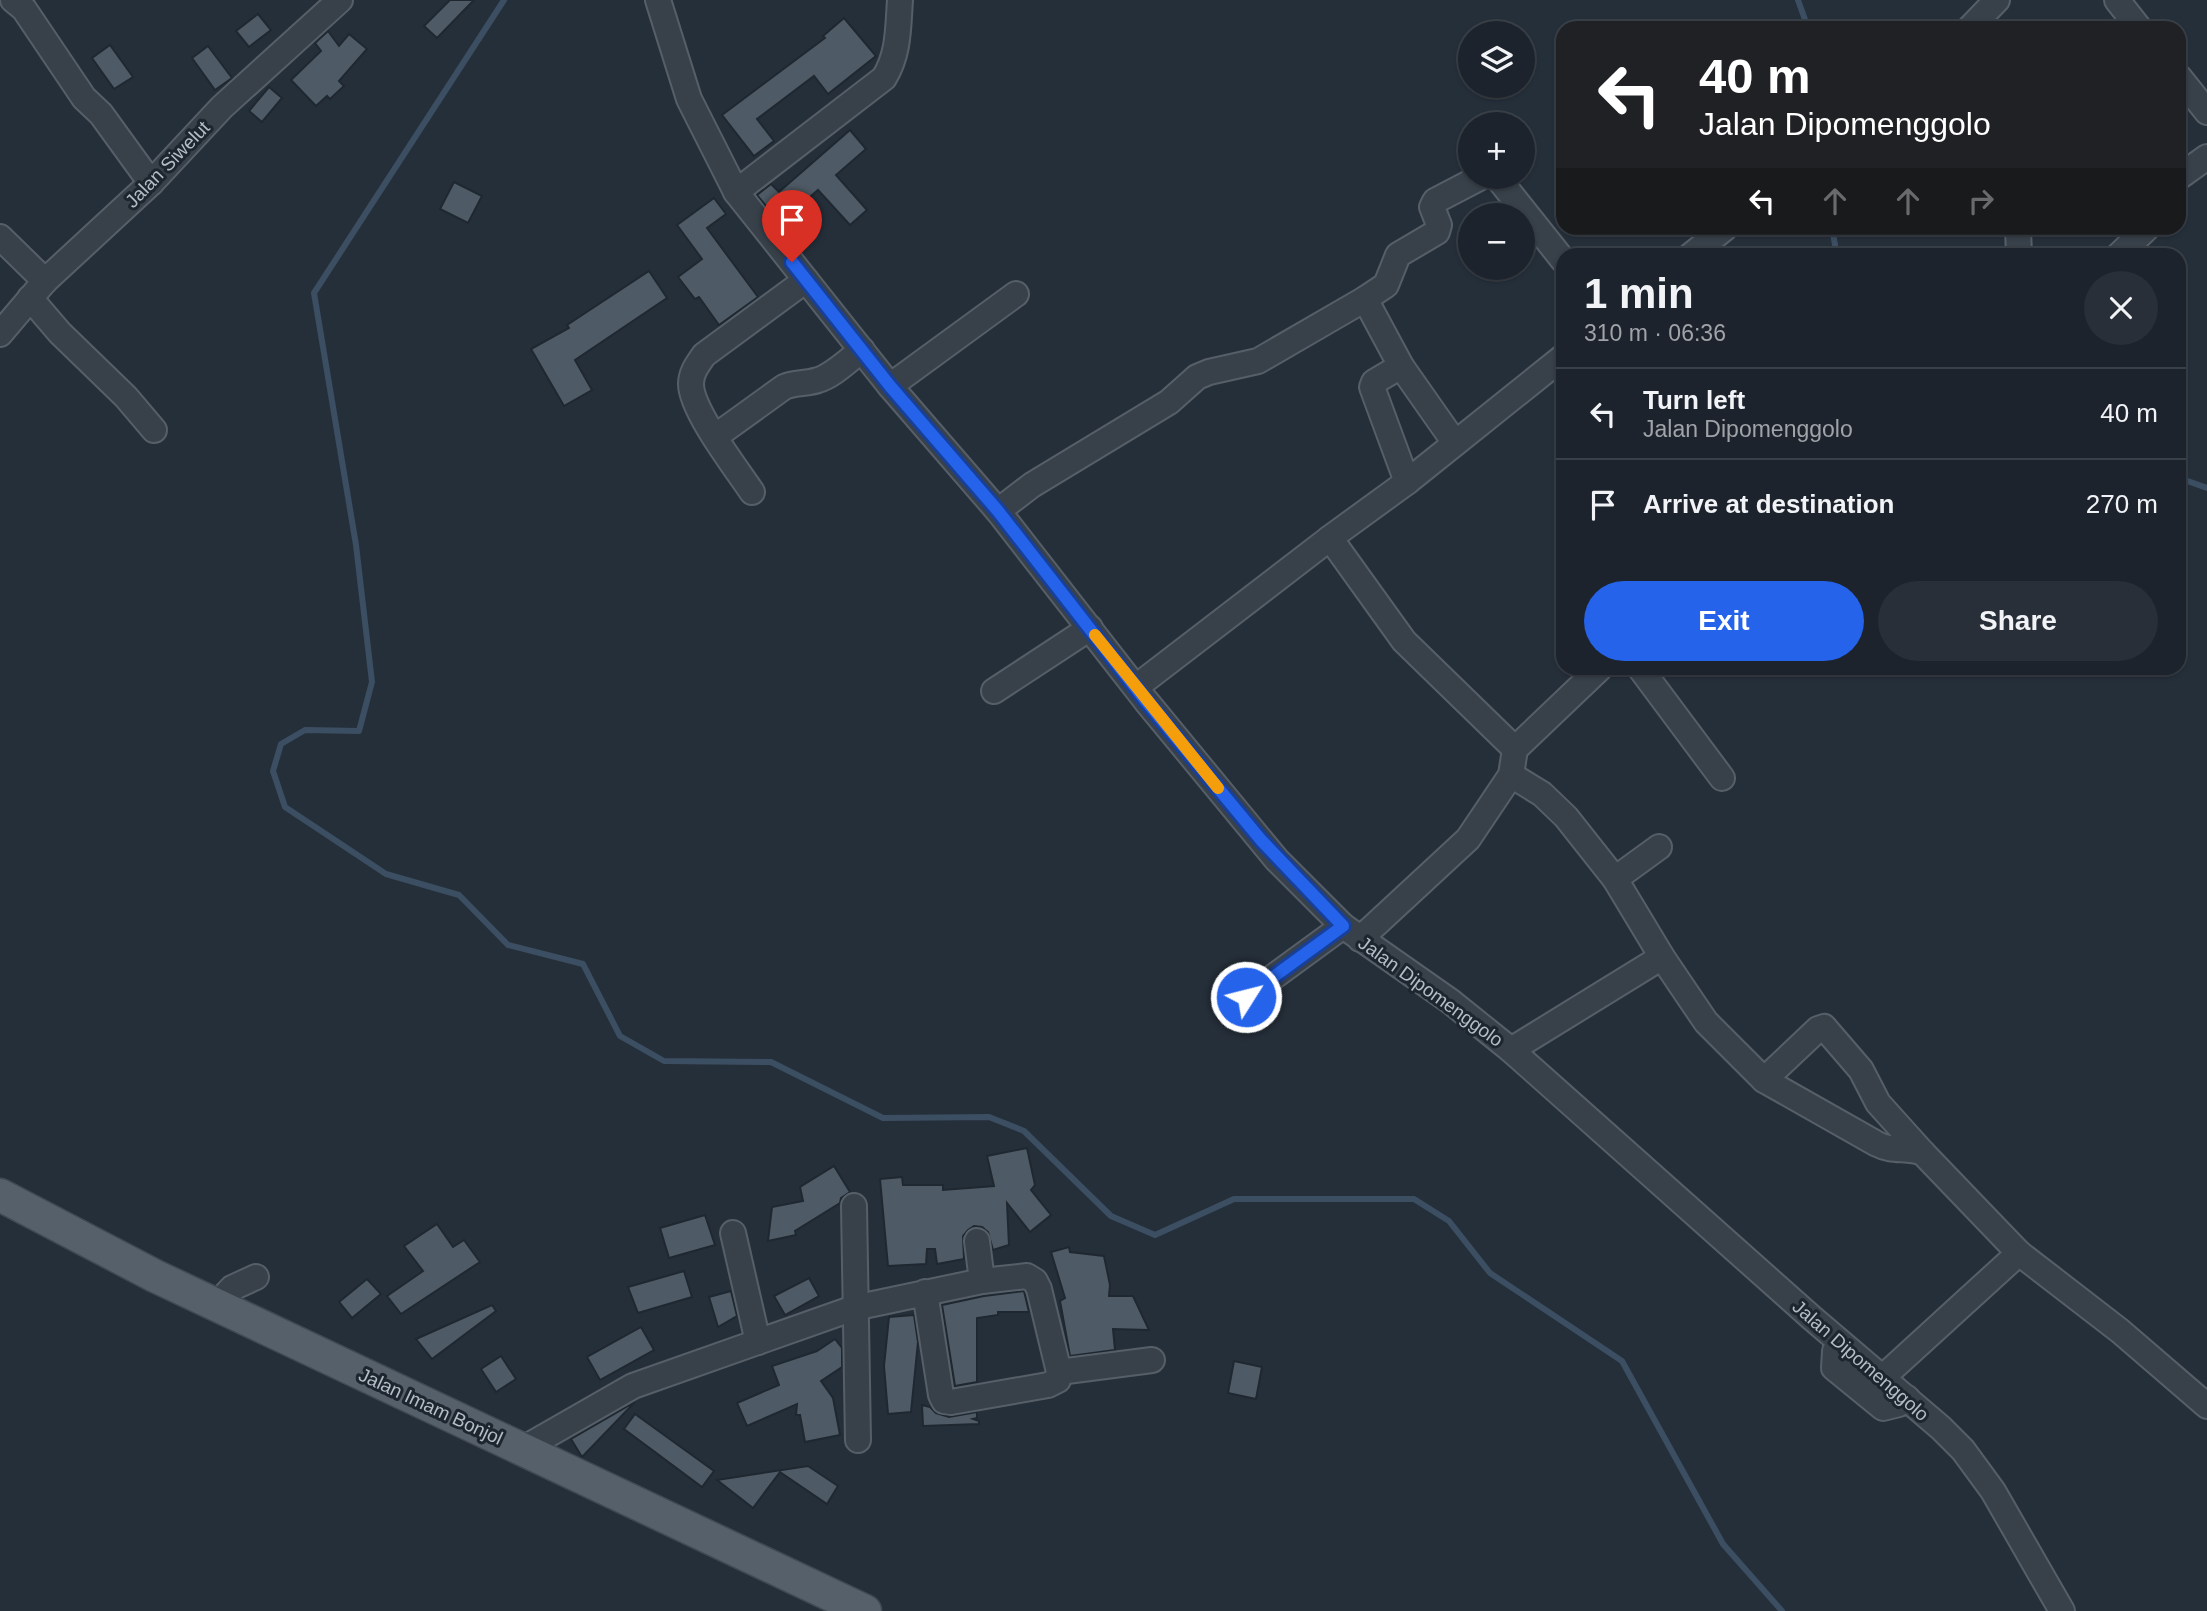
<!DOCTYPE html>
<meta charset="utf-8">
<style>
body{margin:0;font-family:Helvetica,sans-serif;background:#292f38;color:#f1f3f6;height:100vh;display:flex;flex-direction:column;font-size:26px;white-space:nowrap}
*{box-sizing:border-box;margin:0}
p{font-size:23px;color:#a0a4a9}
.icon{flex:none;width:38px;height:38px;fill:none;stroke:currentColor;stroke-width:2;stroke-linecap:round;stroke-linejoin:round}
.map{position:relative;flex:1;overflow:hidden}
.sheet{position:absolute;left:1556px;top:248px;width:630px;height:427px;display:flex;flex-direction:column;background:#1c232c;border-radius:21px;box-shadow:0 2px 5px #0004,0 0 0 2px #3a4048}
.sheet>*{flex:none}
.guide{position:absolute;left:1556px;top:21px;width:630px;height:214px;border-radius:21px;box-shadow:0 2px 5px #0004,0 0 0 2px #3a4048;background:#202124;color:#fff;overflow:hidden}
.controls{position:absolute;left:1458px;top:21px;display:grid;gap:14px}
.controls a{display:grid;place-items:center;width:77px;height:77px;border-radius:50%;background:#1c232c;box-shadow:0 2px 5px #0004,0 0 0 2px #3a4048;font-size:35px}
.pin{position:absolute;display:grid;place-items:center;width:60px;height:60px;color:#fff;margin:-72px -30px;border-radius:50% 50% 50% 0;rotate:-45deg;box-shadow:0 0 7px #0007}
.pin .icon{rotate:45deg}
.me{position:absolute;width:77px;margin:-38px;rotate:54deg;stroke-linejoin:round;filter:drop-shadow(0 0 5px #0008)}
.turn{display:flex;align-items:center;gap:24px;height:147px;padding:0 28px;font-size:32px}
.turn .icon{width:91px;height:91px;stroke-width:2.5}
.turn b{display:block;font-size:49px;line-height:60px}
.lanes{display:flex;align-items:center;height:66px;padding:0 28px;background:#0003;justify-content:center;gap:35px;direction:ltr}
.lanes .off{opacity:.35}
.round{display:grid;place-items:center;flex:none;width:74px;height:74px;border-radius:37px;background:#292f38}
.overview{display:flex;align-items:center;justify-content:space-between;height:119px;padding:0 28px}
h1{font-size:42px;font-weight:700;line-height:52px}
.cta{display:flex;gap:14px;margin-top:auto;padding:14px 28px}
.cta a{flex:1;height:80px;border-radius:42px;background:#2563eb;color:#fff;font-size:28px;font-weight:700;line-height:80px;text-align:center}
.cta a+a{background:#292f38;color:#f1f3f6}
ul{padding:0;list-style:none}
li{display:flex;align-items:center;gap:21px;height:91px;padding:0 28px;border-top:2px solid #3a4048}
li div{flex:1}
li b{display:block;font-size:26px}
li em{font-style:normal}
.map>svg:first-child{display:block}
</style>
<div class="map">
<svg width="2207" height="1611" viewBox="0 0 2207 1611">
<rect width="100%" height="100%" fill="#252f3a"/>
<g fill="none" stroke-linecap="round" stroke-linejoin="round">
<g stroke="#3c4e62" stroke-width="6">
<path d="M504,0L314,293L356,545L372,682L359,731L305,730L281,744L273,771L285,807L386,874L459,895L508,945L583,964L620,1036L664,1061L771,1062L883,1118L989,1117L1024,1131L1111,1216L1155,1235L1234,1199H1414L1449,1221L1490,1273L1622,1361L1723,1544L1782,1611"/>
<path d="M1798,0L1808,28"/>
<path d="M1832,228L1837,256"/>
<path d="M2179,478L2207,488"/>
</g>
</g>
<g fill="#4e5a65" stroke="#1f2831" stroke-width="2">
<path d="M450,0H474L437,38L424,26Z"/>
<path d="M258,14L271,30L249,47L236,31Z"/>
<path d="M844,18L876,56L828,94L814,76L757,119L774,141L754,156L722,115L825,38L823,36Z"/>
<path d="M328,31L339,46L349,34L367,49L339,81L344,86L330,99L327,96L316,106L291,80L321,51L315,43Z"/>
<path d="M110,45L133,77L114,89L92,58Z"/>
<path d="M208,46L232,78L215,90L192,58Z"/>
<path d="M269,87L282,98L262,122L249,111Z"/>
<path d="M850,130L866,149L836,175L867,210L850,225L818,190L780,223L757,195L771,184L779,192Z"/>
<path d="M454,182L482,196L468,223L440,209Z"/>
<path d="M714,198L726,214L707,228L758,297L719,325L699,297L695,299L678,277L702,259L677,225Z"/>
<path d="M649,271L667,298L575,360L592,390L564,406L531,349L569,328L567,325Z"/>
<path d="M1027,1148L1035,1185L1031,1190L1051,1215L1030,1232L1007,1203L1009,1245L993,1250L988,1232L982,1227L974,1226L968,1230L963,1236L964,1259L937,1264L935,1249H927L926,1264L888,1266L880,1179L902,1177L903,1185H943V1190L994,1186L987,1156Z"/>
<path d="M834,1166L850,1192L841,1198L840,1203L795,1231L796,1235L768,1241L772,1207L803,1201L800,1187Z"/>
<path d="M705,1215L715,1245L669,1258L660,1228Z"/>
<path d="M437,1224L453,1247L464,1240L480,1262L401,1314L387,1296L423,1271L404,1246Z"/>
<path d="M1069,1247L1070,1252L1104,1256L1110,1285L1109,1296H1133L1149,1330L1113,1329L1115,1350L1070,1356L1060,1301L1065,1298L1051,1252Z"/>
<path d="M684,1271L692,1297L638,1313L628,1287Z"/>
<path d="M809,1278L819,1296L785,1315L774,1296Z"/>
<path d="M367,1279L381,1294L352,1318L339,1302Z"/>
<path d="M731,1291L737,1316L718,1327L709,1297Z"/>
<path d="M1024,1291L1029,1312H998V1315L977,1318V1382L955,1386L942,1305L984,1296Z"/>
<path d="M492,1305L496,1311L432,1359L416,1339Z"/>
<path d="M914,1315L918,1342L911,1412L888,1414L884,1366L889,1317Z"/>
<path d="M641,1327L654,1350L600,1380L587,1357Z"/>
<path d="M835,1339L842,1348V1367L821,1381L833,1398L840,1435L805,1442L800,1415H796L797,1404L747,1426L737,1403L779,1385L772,1366L817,1351Z"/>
<path d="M501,1356L516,1379L496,1392L481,1369Z"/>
<path d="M1234,1361L1262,1367L1256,1399L1228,1393Z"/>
<path d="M635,1402L582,1457L571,1439Z"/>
<path d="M922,1405L930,1407L936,1413L949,1417L977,1412V1418L973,1419L979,1421V1424L923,1426Z"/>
<path d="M635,1414L714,1471L702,1487L624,1429Z"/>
<path d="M808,1466L838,1486L827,1504L780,1472L753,1508L717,1480Z"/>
</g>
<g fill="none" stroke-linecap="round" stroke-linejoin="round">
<defs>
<g id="minor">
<path d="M13,0L24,9L84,98L101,114L151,183"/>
<path d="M658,0L689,99L736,192L890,386L998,511L1146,701L1277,860L1343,926L1450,1001L1511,1050L1812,1318L1941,1428L1963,1450L1993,1491L2062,1611"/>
<path d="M2117,0L2139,28"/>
<path d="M1970,28L1997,0"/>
<path d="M2179,77L2207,112"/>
<path d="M1497,177L1563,260"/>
<path d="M2179,177L2207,157"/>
<path d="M736,192L884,78C899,54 898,28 900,0"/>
<path d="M2018,228L2019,256"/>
<path d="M0,237L45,281"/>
<path d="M1690,256L1725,228"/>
<path d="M2118,256L2147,228"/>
<path d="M30,298L60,333L126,397L154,430"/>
<path d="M1365,299L1401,366L1455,443"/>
<path d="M0,334L45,281L151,183L222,107L340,0"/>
<path d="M1401,366L1374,382L1372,387L1407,482"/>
<path d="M890,386L1016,294"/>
<path d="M716,436L784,387C795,382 807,384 818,380C834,375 848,360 862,350"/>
<path d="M752,492C736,468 691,410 691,384C691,372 698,364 704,355L806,280"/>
<path d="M998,511L1032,485L1169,402L1197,377L1209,372L1258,361L1365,299L1386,285L1398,255L1437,232L1439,225L1432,207L1435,201L1481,177"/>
<path d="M1330,538L1404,641L1515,749"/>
<path d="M1640,668L1722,778"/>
<path d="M1136,687L1330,538L1407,482L1563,357"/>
<path d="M994,691L1090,628"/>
<path d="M1511,775L1542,794L1566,817L1615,879L1662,957L1706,1022L1764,1080L1877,1144C1892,1152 1908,1147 1923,1153L2019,1253L2120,1331L2207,1406"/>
<path d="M1615,879L1659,847"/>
<path d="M1360,939L1468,839L1511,775L1515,749L1600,668"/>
<path d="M1246,997L1343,926"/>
<path d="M1511,1050L1662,957"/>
<path d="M1764,1080L1818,1029L1824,1027L1861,1070L1878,1103L1923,1153"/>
<path d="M854,1206L858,1440"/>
<path d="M733,1233L758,1342"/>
<path d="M977,1241L982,1281"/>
<path d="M216,1305L232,1288L256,1277"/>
<path d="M1841,1344L1835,1351L1834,1368L1883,1408L1899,1404L1907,1398"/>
<path d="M1059,1372L1152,1360"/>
<path d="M1882,1378L2019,1253"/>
<path d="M523,1449L633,1386L854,1308L982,1281L1027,1276L1035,1281L1039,1289L1059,1372L1058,1380L1048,1385L951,1402L944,1401L941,1395L925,1292"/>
</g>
<path id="major" d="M0,1195L155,1276L865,1611"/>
</defs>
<use href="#minor" stroke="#565f68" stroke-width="28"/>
<use href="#major" stroke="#414a53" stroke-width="35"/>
<use href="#minor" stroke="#38414a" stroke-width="24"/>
<use href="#major" stroke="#56606a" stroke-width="32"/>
</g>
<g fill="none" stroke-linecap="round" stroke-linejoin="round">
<defs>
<path id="route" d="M792,262L890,386L998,511L1146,701L1261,840L1343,926L1246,997"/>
</defs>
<use href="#route" stroke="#184099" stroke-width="18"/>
<use href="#route" stroke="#2563eb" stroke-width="12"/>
<path stroke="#f59e0b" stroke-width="12" d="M1095,635L1218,788"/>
</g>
<g text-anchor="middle" stroke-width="6" stroke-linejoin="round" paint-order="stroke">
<g font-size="19" fill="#b4bcc6" stroke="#1d262f">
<text transform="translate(167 164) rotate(-46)" y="7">Jalan Siwelut</text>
<text transform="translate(1431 991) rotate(36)" y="7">Jalan Dipomenggolo</text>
<text transform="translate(1861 1360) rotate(41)" y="7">Jalan Dipomenggolo</text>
<text transform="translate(431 1406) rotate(25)" y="7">Jalan Imam Bonjol</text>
</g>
</g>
</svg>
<div class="controls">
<a><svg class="icon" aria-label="layers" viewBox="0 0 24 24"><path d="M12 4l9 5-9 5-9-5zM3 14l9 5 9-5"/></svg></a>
<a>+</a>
<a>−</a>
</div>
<div class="pin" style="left:792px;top:262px;background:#d93025"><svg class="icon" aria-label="arrive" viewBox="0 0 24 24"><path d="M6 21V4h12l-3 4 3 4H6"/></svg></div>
<svg class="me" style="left:1246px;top:997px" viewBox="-20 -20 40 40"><circle r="17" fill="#2563eb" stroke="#fff" stroke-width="3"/><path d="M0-11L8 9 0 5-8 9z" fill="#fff"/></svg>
<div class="guide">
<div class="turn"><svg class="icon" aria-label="left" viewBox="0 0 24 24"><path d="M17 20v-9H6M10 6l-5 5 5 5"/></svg><div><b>40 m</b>Jalan Dipomenggolo</div></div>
<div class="lanes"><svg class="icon" aria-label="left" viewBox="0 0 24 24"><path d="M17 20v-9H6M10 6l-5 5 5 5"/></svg><svg class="icon off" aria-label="ahead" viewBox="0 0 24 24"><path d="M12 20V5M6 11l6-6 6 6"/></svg><svg class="icon off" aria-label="ahead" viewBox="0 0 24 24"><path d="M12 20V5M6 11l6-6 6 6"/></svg><svg class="icon off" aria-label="right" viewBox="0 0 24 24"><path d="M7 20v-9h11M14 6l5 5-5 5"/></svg></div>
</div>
<section class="sheet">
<div class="overview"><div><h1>1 min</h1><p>310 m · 06:36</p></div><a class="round"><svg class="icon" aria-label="close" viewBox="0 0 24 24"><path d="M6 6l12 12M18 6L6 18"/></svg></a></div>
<ul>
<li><svg class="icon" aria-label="left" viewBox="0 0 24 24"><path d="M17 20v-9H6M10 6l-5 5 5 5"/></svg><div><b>Turn left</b><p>Jalan Dipomenggolo</p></div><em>40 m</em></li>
<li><svg class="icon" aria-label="arrive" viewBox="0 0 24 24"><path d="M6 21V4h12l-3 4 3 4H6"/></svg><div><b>Arrive at destination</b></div><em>270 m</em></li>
</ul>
<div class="cta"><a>Exit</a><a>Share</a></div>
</section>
</div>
